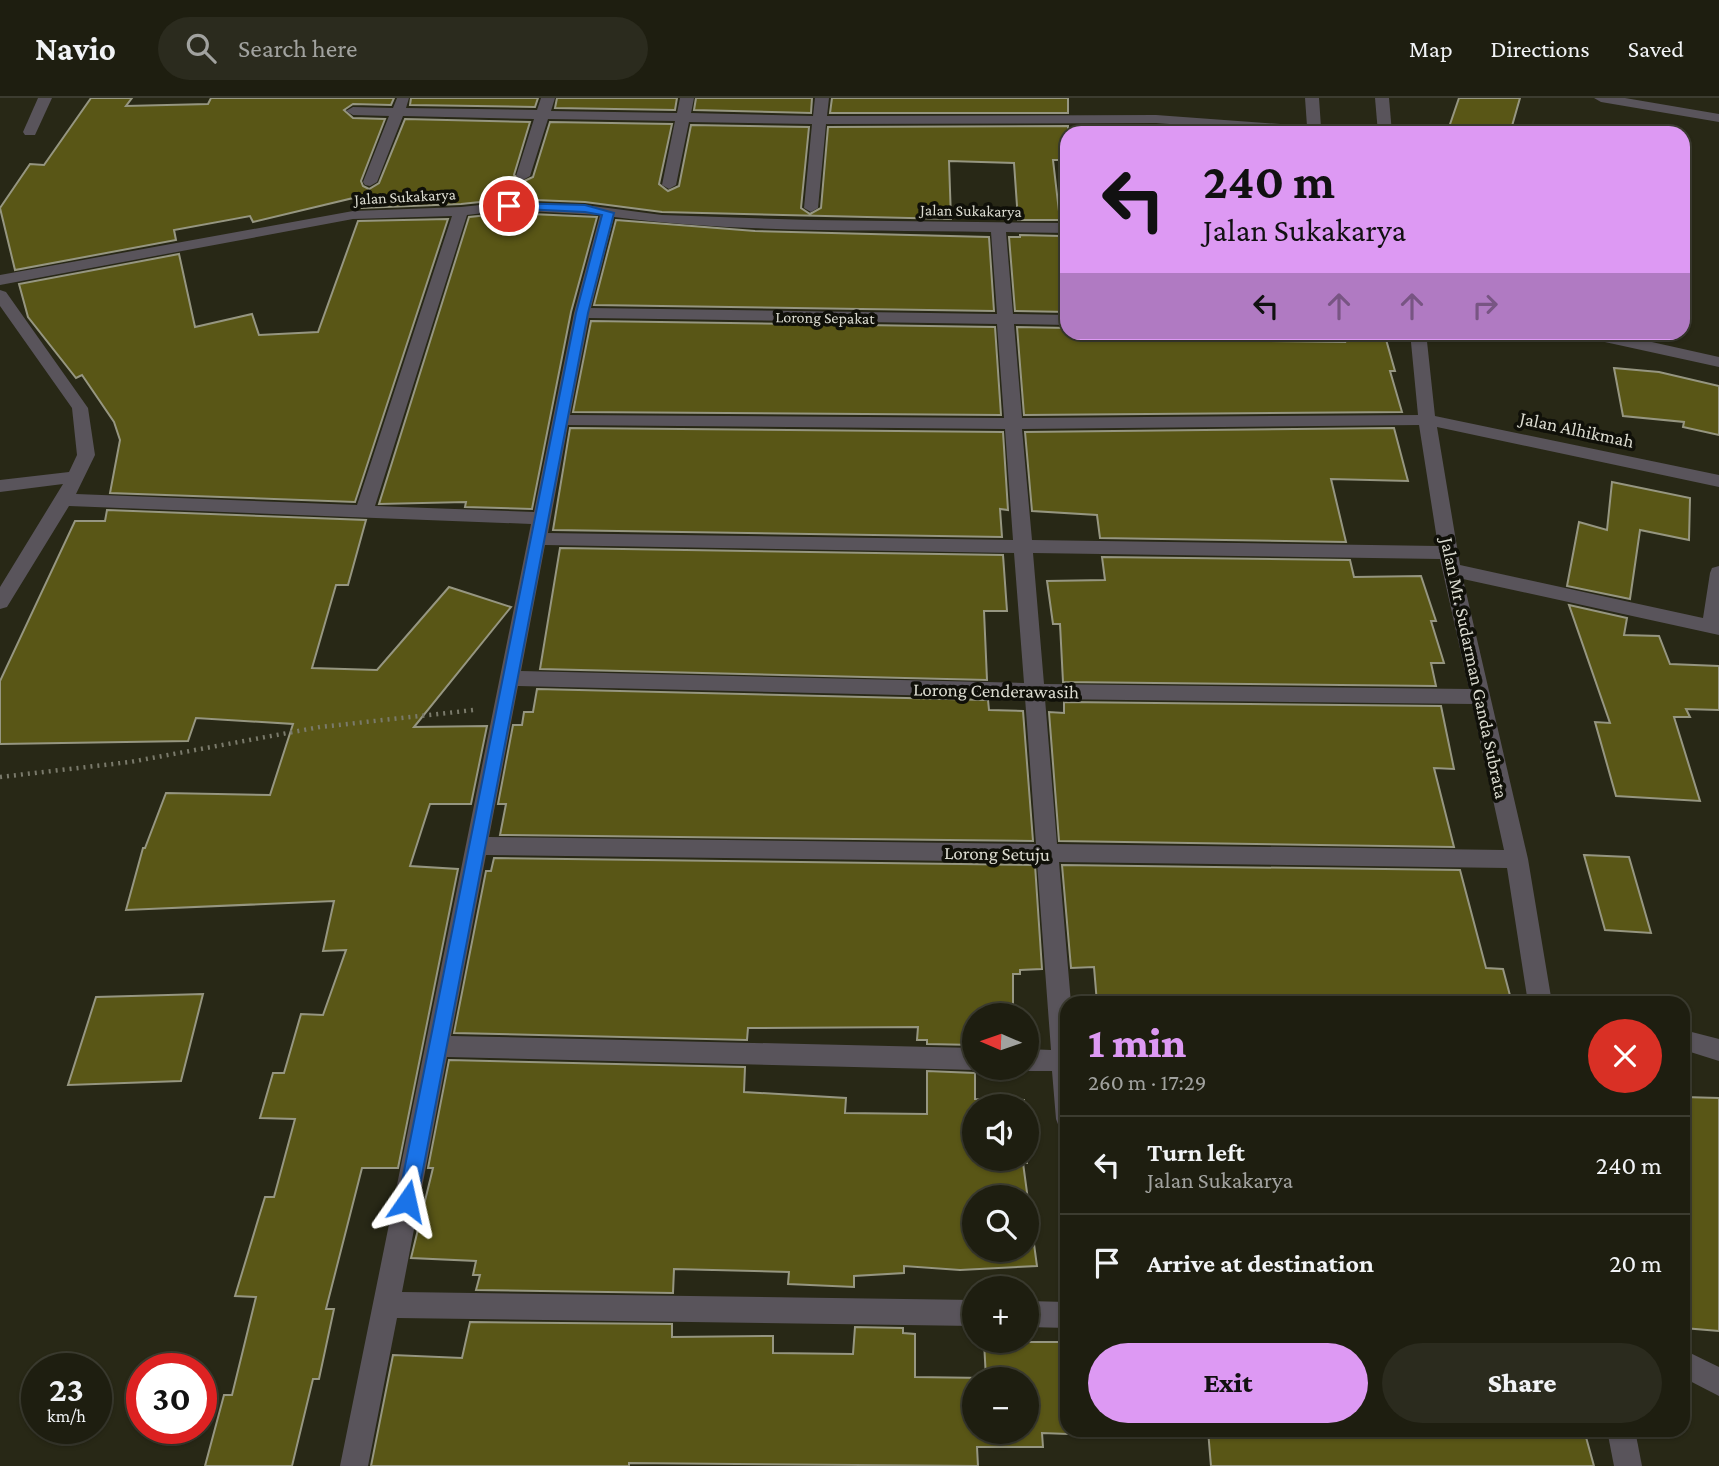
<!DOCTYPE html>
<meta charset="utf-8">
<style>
body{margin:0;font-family:"Crimson Pro",serif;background:#2b2b1e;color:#f1f3f6;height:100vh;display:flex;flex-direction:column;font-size:26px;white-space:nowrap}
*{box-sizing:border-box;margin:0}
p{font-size:23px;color:#a1a29f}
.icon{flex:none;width:38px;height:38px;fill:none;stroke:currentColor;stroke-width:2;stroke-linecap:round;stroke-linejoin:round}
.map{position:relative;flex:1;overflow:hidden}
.details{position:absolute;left:1060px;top:898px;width:630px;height:441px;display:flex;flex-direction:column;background:#1e1e10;border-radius:21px;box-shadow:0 2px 5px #0004,0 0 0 2px #3c3c30}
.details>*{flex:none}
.guide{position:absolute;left:1060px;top:28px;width:630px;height:214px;border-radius:21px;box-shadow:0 2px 5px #0004,0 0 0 2px #3c3c30;background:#dd99f3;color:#111;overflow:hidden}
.needle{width:46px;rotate:272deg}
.fabs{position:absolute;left:962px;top:905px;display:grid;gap:14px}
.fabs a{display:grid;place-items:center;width:77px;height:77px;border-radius:50%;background:#1e1e10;box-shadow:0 2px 5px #0004,0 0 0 2px #3c3c30;font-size:35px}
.speed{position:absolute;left:21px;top:1255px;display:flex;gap:14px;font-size:35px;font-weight:700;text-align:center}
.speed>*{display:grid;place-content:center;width:91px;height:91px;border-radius:50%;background:#1e1e10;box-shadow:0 2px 5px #0004,0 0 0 2px #3c3c30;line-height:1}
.speed small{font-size:18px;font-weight:400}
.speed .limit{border:10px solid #d22;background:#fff;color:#111}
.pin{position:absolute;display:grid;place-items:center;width:60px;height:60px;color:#fff;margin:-30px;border:4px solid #fff;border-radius:50%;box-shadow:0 2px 7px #0007}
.me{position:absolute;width:77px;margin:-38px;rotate:11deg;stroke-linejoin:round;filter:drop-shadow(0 0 5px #0008)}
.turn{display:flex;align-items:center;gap:24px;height:147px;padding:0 28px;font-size:32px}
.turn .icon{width:91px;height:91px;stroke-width:2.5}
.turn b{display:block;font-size:49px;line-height:60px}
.lanes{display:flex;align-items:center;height:66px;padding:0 28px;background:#0003;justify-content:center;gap:35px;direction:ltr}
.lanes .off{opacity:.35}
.round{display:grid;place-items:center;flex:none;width:74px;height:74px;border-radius:37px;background:#2b2b1e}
.headline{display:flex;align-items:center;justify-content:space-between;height:119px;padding:0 28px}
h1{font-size:42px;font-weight:800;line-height:52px;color:#dd99f3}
.action{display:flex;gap:14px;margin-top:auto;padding:14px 28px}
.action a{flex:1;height:80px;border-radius:42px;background:#dd99f3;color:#111;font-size:28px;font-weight:800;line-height:80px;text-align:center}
.action a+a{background:#2b2b1e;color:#f1f3f6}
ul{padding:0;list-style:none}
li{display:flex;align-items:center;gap:21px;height:98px;padding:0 28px;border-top:2px solid #3c3c30}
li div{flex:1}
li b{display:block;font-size:26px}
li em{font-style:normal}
header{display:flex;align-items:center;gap:42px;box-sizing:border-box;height:98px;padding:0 35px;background:#1e1e10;border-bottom:2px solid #3c3c30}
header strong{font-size:33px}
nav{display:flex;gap:38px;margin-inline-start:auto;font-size:24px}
.search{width:490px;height:63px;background:#2b2b1e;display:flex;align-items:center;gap:18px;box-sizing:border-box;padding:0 24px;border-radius:38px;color:#a1a29f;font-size:26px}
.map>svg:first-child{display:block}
</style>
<header>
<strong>Navio</strong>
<div class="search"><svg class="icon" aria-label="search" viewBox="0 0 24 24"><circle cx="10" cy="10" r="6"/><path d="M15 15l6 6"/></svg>Search here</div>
<nav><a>Map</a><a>Directions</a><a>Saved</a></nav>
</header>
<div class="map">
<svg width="1719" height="1368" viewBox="0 0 1719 1368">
<rect width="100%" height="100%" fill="#282816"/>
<g fill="#595616" stroke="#969681" stroke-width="2" fill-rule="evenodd">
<path d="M91,0H132L126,8L208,6L211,0H394L391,7L353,6L344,12L353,20L385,21L361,83L363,88L369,91L379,85L405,21L530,24L514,77L522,84L533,79L550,24L672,26L659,86L668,93L679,88L691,27L809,29L801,110L810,116L821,110L828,29L1068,28V62H1053L1060,122H1018L1014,65L949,63L951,121L662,114L585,104L509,101L461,106L362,110L366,97L253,124L250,118L174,132L176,142L15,172L0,110L30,66L44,67Z"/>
<path d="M411,0H538L535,9L410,7Z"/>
<path d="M557,0H677L675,12L555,10Z"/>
<path d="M696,0H812L811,15L694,12Z"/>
<path d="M832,0H1068V15H830Z"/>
<path d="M1459,0H1520L1510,35H1447Z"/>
<path d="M509,115L597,119L571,214L532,411L465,409L466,404L379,406L469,119Z"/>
<path d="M448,121L355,404L110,395L120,342L114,324L82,277L76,280L28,219L19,186L179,156L195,229L252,216L259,237L318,234L358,123Z"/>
<path d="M616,122L755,133L989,139L994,213L594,207Z"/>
<path d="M1020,137L1061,138L1062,144H1068V214L1015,213L1009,139H1020Z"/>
<path d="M591,223L995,229L1001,317L573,314Z"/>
<path d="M1017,229L1068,230V234L1149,237V240L1185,242L1345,244L1343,237L1385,238L1395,273H1390L1402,314L1024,317Z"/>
<path d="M1614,270L1659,274L1719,288V337L1683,329L1684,324L1623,318Z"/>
<path d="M570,330L1003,334L1008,412L1000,411L1002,439L553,432Z"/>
<path d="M1394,330L1408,383L1331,381L1346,444L1100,440L1097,417L1032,413L1025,334Z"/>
<path d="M1612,384L1690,400L1689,442L1640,432L1630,501L1567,488L1579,424L1607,432Z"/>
<path d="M107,412L366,422L348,487H336L312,570L377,572L449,489L511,509L414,629L487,628L471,706H430L410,768L458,771L398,1070H362L326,1211H334L319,1281H313L292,1368H205L224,1297H232L256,1199L235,1198L265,1099H274L295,1021L260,1020L273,975H284L301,916L323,917L346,852L323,853L334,803L126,812L143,750H145L166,695L270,697L293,626L196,620L188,643L0,646V583L75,423H105Z"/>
<path d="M560,450L1003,457L1007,513H984L987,582L540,571Z"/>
<path d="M1102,459L1350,462L1354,479L1421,478L1436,523H1431L1444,565H1431L1436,588L1063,584L1060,526H1053L1047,483L1105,482Z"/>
<path d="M1569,507L1627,520L1624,537L1659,538L1670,566L1719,568V612L1686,611L1690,619H1674L1700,703L1616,698L1595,624L1610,625Z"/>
<path d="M537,591L988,602L989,612L1023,613L1033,743L500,737L506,706H498L513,627H522L524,614H533Z"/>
<path d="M1064,604L1441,608L1454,671L1434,670L1454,749L1059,743L1049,614L1064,615Z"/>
<path d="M1584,757L1629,759L1651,835L1605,832Z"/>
<path d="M494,760L1035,767L1042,871L1020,872V876H1013V917H975V947L927,946V942H917L918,929L748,930L747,942L454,935L486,773H491Z"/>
<path d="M1062,767L1460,772L1486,870L1503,871L1512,905H1097L1094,869L1071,870Z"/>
<path d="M203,896L181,983L68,987L96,899Z"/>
<path d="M449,962L745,969L744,994L846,1000L845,1015L927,1016V973L975,975V1001L1024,1002V1008H975V1060H1027V1065H1023L1037,1168L960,1172L904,1168V1175L854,1178V1189L788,1186L789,1174L674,1171L673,1195L476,1192L480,1177H473L476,1163L411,1160L433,1070H428ZM975,1099H1027V1152H975Z"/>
<path d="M1684,999L1719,1000V1233L1684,1230Z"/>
<path d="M470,1224L672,1226V1239L773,1238V1255L853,1256L855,1229L903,1230V1235L915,1236V1279L986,1280L984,1244H1068V1336L1042,1335L1043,1349H977L978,1368L629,1365V1368H371L393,1257L462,1260ZM975,1281H1027V1334H975Z"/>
<path d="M1208,1332H1584L1594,1368H1211Z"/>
</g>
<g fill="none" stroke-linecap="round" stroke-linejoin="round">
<path stroke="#7a7a6b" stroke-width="4.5" stroke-dasharray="2 5" stroke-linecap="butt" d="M0,679L130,664L320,629L474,612"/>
<g fill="#59545b" fill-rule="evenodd">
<path d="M38,0H52L35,37H25L23,34Z"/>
<path d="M397,0H409L406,10L537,12L541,0H555L551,13L677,15L680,0H694L691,15L813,18L815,0H829L827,18L1156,17L1307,28L1305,0H1319L1321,29L1349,31L1356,35H1291L1156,25L826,26L818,110L811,114L804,110L812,26L689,24L676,87L669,91L662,87L675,23L548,21L530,78L523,82L516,78L534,21L403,18L377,84L370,88L365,87L363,84L389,18L353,17L346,13L353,9L393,10Z"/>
<path d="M1375,0H1389L1392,35H1378Z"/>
<path d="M1594,0H1625L1719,16V24L1601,4Z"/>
<path d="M509,104L585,107L662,117L809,122L1068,125V135L1006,134L1013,216L1068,217V227L1014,226L1022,320L1418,317L1410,234H1426L1435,318L1719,377V389L1437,329L1460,467L1703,520L1710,475L1712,470L1719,468V537L1463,481L1528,761L1552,905H1528L1507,770L1059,764L1071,905H1068V1032L1059,1029L1056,1021L1052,973H1027L1019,970H1027V951L1051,952L1037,764L486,757L451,938L975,950V970H981L975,972L447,959L402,1194L975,1202V1228L397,1220L368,1368H340L531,426L69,408L7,509L0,511V489L63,386L0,394V382L69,374L77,357L72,310L0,208V192L6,194L88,310L95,357L76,396L357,407L452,118L353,121L0,187V177L353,113L461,109ZM509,112L600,117L574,215L534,414L375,408L467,117ZM614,119C739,135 866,132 991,134L997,216L591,210ZM589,220L997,226L1004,320L570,317ZM568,327L1005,331L1013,442L548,435ZM1419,327L1438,448L1032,442L1022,331ZM545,447L1014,455L1024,585L521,573ZM1033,455L1440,461L1469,591L1044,586ZM518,588L1025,600L1036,746L489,739ZM1045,601L1472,606L1504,752L1057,746Z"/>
<path d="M1574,234H1607L1719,259V269L1582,239Z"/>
<path d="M1684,932L1719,941V963L1684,952Z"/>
<path d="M1027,1203L1068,1204V1230L1027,1229Z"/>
<path d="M1684,1252L1719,1269V1298L1684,1280Z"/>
<path d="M1607,1332H1635L1642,1368H1614Z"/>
</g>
</g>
<path fill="#1a73e8" stroke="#114b97" stroke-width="2" d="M509,105L585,107L614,115L588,215L417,1103L414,1110L407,1112L400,1110L398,1103L576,215L602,117L585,114L505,110L503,108Z"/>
<g text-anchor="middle" stroke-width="7" stroke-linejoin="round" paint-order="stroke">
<g font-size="16" fill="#dbdbd0" stroke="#101009">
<text transform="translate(405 98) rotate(-3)" y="6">Jalan Sukakarya</text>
<text transform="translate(971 112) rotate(1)" y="6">Jalan Sukakarya</text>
<text transform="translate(825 219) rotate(1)" y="6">Lorong Sepakat</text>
</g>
<g font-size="19" fill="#dbdbd0" stroke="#101009">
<text transform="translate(1577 331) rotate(12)" y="7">Jalan Alhikmah</text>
<text transform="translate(1475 570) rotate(78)" y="7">Jalan Mr. Sudarman Ganda Subrata</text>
<text transform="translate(996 592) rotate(1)" y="7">Lorong Cenderawasih</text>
<text transform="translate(997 755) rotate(1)" y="7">Lorong Setuju</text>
</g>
</g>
</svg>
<div class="fabs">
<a><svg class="needle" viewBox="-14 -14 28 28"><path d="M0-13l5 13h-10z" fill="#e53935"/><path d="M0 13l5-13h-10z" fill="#a1a29f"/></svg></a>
<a><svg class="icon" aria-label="sound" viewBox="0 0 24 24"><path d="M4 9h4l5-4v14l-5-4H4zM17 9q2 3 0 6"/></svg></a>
<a><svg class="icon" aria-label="search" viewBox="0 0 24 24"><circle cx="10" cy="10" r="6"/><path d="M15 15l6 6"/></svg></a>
<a>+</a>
<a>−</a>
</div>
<div class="speed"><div>23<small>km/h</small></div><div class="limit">30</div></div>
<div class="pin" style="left:509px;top:108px;background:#d93025"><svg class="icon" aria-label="arrive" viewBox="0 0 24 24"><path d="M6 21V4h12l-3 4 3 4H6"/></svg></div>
<svg class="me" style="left:407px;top:1103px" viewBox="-20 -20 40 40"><path d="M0-17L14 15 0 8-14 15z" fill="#1a73e8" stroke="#fff" stroke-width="4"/></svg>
<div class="guide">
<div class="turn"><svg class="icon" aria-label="left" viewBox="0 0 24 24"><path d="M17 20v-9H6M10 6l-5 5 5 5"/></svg><div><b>240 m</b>Jalan Sukakarya</div></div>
<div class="lanes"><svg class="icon" aria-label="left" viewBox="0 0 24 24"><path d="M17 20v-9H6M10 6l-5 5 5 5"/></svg><svg class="icon off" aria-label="ahead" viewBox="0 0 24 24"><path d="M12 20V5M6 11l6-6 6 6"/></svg><svg class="icon off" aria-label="ahead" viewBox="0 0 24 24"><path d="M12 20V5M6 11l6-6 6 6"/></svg><svg class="icon off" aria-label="right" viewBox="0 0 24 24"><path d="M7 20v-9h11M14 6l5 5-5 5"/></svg></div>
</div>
<section class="details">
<div class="headline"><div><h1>1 min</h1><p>260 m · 17:29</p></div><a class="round" style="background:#d93025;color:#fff"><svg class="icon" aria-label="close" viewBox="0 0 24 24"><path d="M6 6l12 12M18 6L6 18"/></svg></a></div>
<ul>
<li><svg class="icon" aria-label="left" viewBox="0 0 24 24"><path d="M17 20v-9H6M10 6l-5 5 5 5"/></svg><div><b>Turn left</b><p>Jalan Sukakarya</p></div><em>240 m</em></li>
<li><svg class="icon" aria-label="arrive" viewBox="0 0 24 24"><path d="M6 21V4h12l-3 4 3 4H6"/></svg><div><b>Arrive at destination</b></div><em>20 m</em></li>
</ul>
<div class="action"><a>Exit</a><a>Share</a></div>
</section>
</div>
